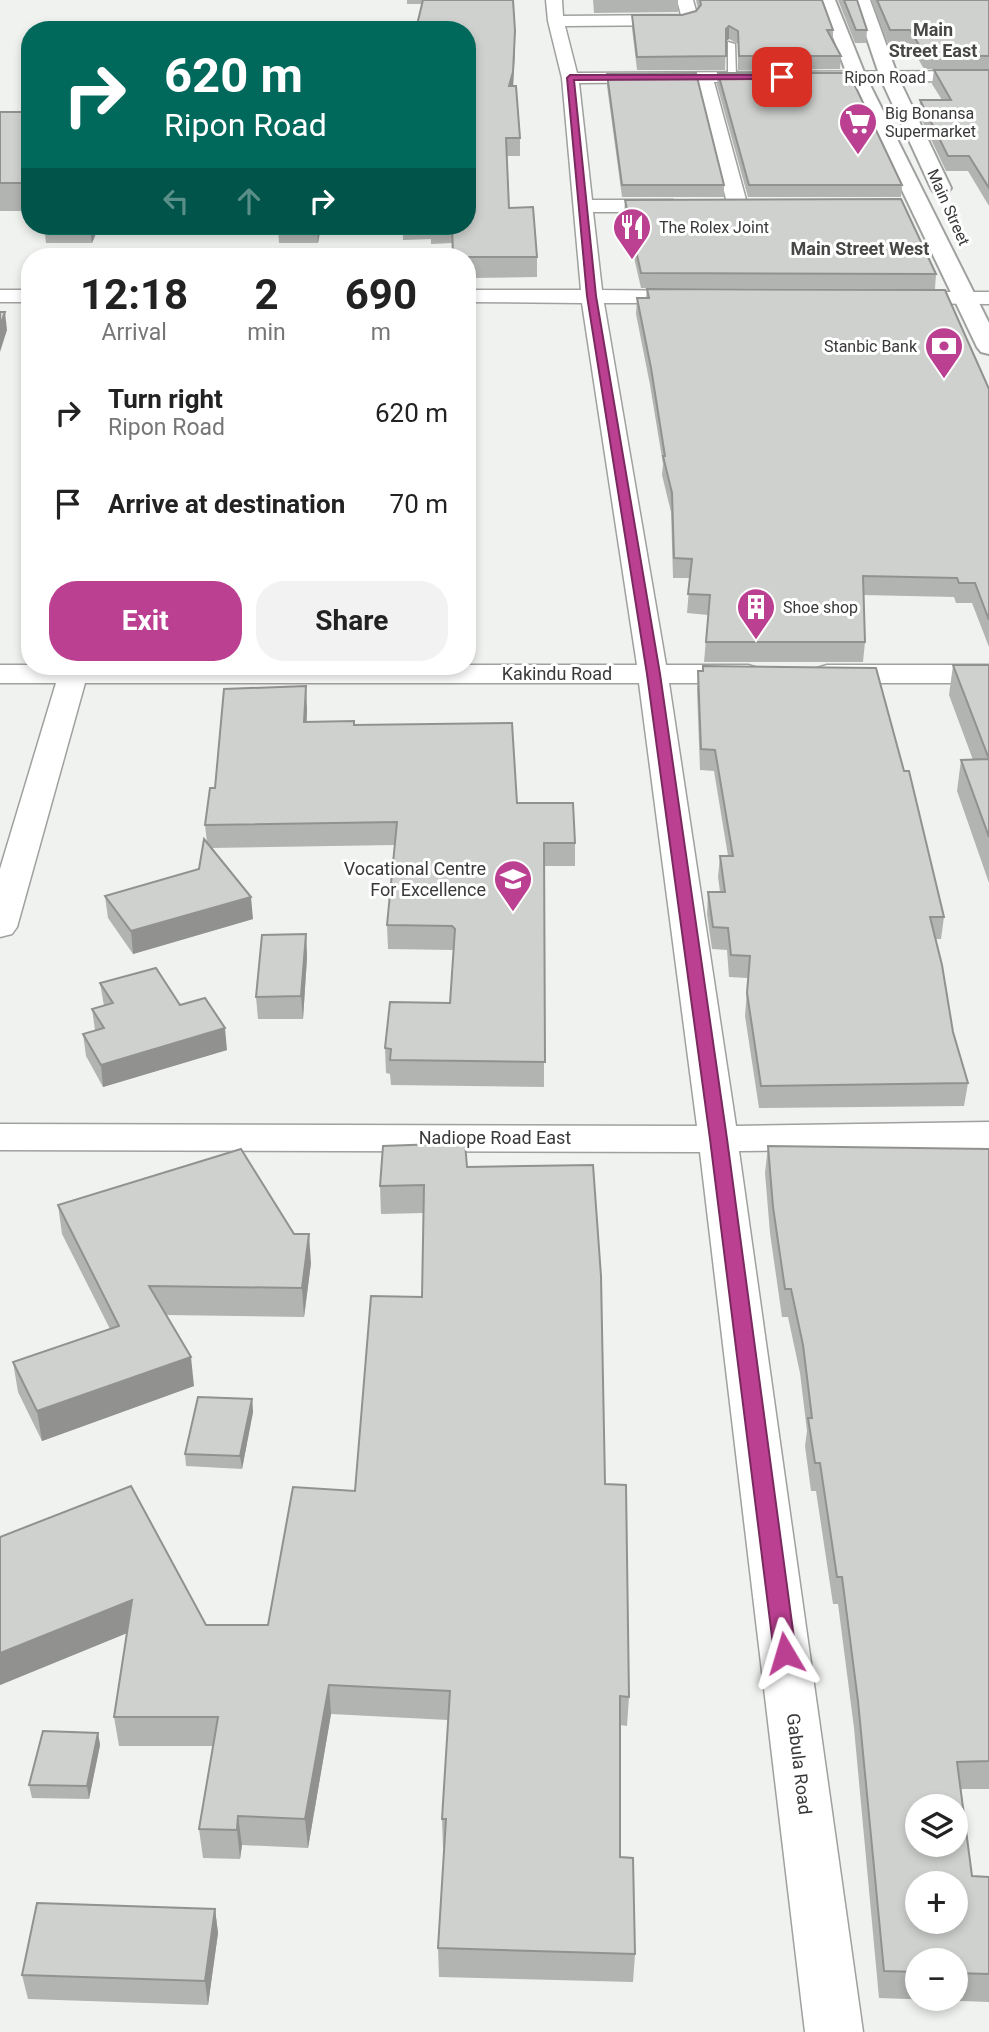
<!DOCTYPE html>
<meta charset="utf-8">
<style>
body{margin:0;font-family:Roboto,sans-serif;background:#f2f2f2;color:#222;height:100vh;display:flex;flex-direction:column;font-size:26px;white-space:nowrap}
*{box-sizing:border-box;margin:0}
p{font-size:23px;color:#767676}
.icon{flex:none;width:38px;height:38px;fill:none;stroke:currentColor;stroke-width:2;stroke-linecap:round;stroke-linejoin:round}
.map{position:relative;flex:1;overflow:hidden}
.details{position:absolute;left:21px;top:248px;width:455px;height:427px;display:flex;flex-direction:column;background:#fff;border-radius:28px;box-shadow:0 4px 10px #0003}
.details>*{flex:none}
.guide{position:absolute;left:21px;top:21px;width:455px;height:214px;border-radius:28px;box-shadow:0 4px 10px #0003;background:#00695c;color:#fff;overflow:hidden}
.buttons{position:absolute;left:905px;top:1794px;display:grid;gap:14px}
.buttons a{display:grid;place-items:center;width:63px;height:63px;border-radius:50%;background:#fff;box-shadow:0 4px 10px #0003;font-size:35px}
.pin{position:absolute;display:grid;place-items:center;width:60px;height:60px;color:#fff;margin:-30px;border-radius:14px;box-shadow:0 4px 10px #0006}
.me{position:absolute;width:77px;margin:-38px;rotate:353deg;stroke-linejoin:round;filter:drop-shadow(0 0 5px #0008)}
.turn{display:flex;align-items:center;gap:24px;height:147px;padding:0 28px;font-size:32px}
.turn .icon{width:91px;height:91px;stroke-width:2.5}
.turn b{display:block;font-size:49px;line-height:60px}
.lanes{display:flex;align-items:center;height:66px;padding:0 28px;background:#0003;justify-content:center;gap:35px;direction:ltr}
.lanes .off{opacity:.35}
.eta{display:flex;justify-content:space-evenly;align-items:center;height:119px;text-align:center}
.eta b{font-size:42px;font-weight:700;line-height:49px}
.cta{display:flex;gap:14px;margin-top:auto;padding:14px 28px}
.cta a{flex:1;height:80px;border-radius:28px;background:#bb4092;color:#fff;font-size:28px;font-weight:700;line-height:80px;text-align:center}
.cta a+a{background:#f2f2f2;color:#222}
ul{padding:0;list-style:none}
li{display:flex;align-items:center;gap:21px;height:91px;padding:0 28px}
li div{flex:1}
li b{display:block;font-size:26px}
li em{font-style:normal}
.map>svg:first-child{display:block}
</style>
<div class="map">
<svg width="989" height="2032" viewBox="0 0 989 2032">
<rect width="100%" height="100%" fill="#f0f2ef"/>
<g fill="none" stroke-linecap="round" stroke-linejoin="round">
<defs>
<path id="service" d="M728,42L735,44L736,77L732,79L728,77Z"/>
<g id="minor">
<path d="M546,0H562L563,16L681,15L677,0H693L698,18L695,21L681,25L565,26L577,73L989,71V81L714,82L748,207L738,213L728,207L697,82L579,83L592,200H673L683,206L673,212H593L602,290L697,291L705,292L708,297L705,302L697,303H604L666,665H748L758,668L763,674L758,680L748,683H669L736,1126L989,1122V1148L739,1151L863,2032H805L700,1152L0,1150V1124L697,1126L639,683H85L17,927L12,934L0,937V869L56,683H0V665H637L582,303L467,302V290H581L562,78L548,21Z"/>
<rect x="0" y="290" width="30" height="12"/>
<path d="M899,292H989V304L891,303L888,298L891,293Z"/>
<path d="M827,665H989V683H827L817,680L812,674L817,668Z"/>
</g>
<g id="tertiary">
<path d="M819,0H835L866,77L989,323V354L981,352L977,347L848,77Z"/>
<path d="M854,0H870L898,77L951,188L948,192H934L931,188L880,77Z"/>
</g>
</defs>
<use href="#service" stroke="#9fa19e" stroke-width="3"/>
<use href="#minor" stroke="#9fa19e" stroke-width="3"/>
<use href="#tertiary" stroke="#9fa19e" stroke-width="4"/>
<use href="#service" fill="#fff" fill-rule="evenodd"/>
<use href="#minor" fill="#fff" fill-rule="evenodd"/>
<use href="#tertiary" fill="#fff" fill-rule="evenodd"/>
</g>
<g fill="#b2b4b1" fill-rule="evenodd">
<path d="M407,0H513L515,47L513,86L520,138V156H507L509,208L537,257V277L467,278V257L452,243L431,244V239L403,240V226H467L422,4H407Z"/>
<path d="M593,0H678V12L594,13Z"/>
<path d="M696,0H822L833,30V40L841,56L840,69L738,70V44L729,39L726,41L725,70H637L632,28V15H682L696,11L698,9Z"/>
<path d="M838,0H857L867,30L866,43H855Z"/>
<path d="M871,0H989V69H924L909,43H888Z"/>
<path d="M934,70H989V206L968,171H946L919,114L920,100H942L932,84Z"/>
<path d="M718,73L902,185L901,197H748L717,85Z"/>
<path d="M607,74L724,185V197H622L607,86Z"/>
<rect x="0" y="112" width="30" height="99"/>
<path d="M625,200L936,274L935,289L641,288L624,214Z"/>
<path d="M44,226H99L92,243H46Z"/>
<path d="M278,226H321L318,243H279Z"/>
<path d="M647,289L989,389V647L972,603H956L954,597L863,595L865,642L863,662H704L708,615L687,613L690,578H673L671,512L662,475L663,464L650,385L636,314L637,298H646Z"/>
<path d="M953,665H989V883L957,791L961,760H973L949,695Z"/>
<path d="M698,671L944,917L941,939H936L953,1032L968,1083L964,1106L759,1108L745,1016L748,978L729,977L727,950L712,949L707,914L708,892H720L718,877L720,856H728L714,771L700,770L697,691Z"/>
<path d="M307,708L306,722L354,725L517,803L575,843V866H544V1087L391,1085L390,1074L386,1073L385,1048L450,1003L454,951L453,950L388,949L387,925L395,845L211,848L253,919L133,954L108,918L105,896L199,869L207,843L205,825L215,788Z"/>
<path d="M306,934L307,957L303,1019H258L256,997Z"/>
<path d="M100,983L180,1005L227,1050L103,1087L86,1056L83,1034L95,1030L92,1009L104,1006Z"/>
<path d="M768,1146L989,1149V1789H961L972,1876L989,1877V2002L879,1998L854,1728L838,1604H833L816,1491H811L805,1446L807,1431L800,1373L788,1317H782L770,1233L765,1173ZM917,1960H956V1998H917Z"/>
<path d="M467,1167L605,1484L629,1697L627,1726L620,1725V1857L635,1954L633,1982L439,1977L438,1948L444,1848H443L442,1819L448,1720L331,1714L308,1848L242,1845L240,1859L203,1858L199,1829L213,1746H119L114,1717L127,1633L0,1685V1537L206,1625H268L355,1491L422,1297L424,1213L381,1214L380,1186Z"/>
<path d="M58,1205L311,1263L304,1317L166,1315L194,1386L42,1441L18,1392L13,1362L110,1329L62,1234Z"/>
<path d="M252,1399L253,1412L242,1469L186,1466L185,1454Z"/>
<path d="M98,1733L100,1745L89,1799L32,1798L29,1785Z"/>
<path d="M215,1909L218,1933L208,2005L28,1999L22,1975Z"/>
</g>
<g fill="#919290">
<path d="M729,26V39L725,42L726,29Z"/>
<path d="M515,31V47L513,89L509,86Z"/>
<path d="M90,226H99L92,243Z"/>
<path d="M317,226H321L318,243Z"/>
<path d="M5,312L7,330L0,352V326Z"/>
<path d="M306,686L307,708L306,745L304,722Z"/>
<path d="M251,897L253,919L133,954L131,931Z"/>
<path d="M306,934L307,957L303,1019L301,996Z"/>
<path d="M225,1028L227,1050L103,1087L101,1065Z"/>
<path d="M309,1234L311,1263L304,1317L302,1288Z"/>
<path d="M191,1357L194,1386L42,1441L37,1411Z"/>
<path d="M252,1399L253,1412L242,1469L240,1456Z"/>
<path d="M132,1600L137,1629L0,1685V1653Z"/>
<path d="M329,1685L331,1714L308,1848L305,1819Z"/>
<path d="M98,1733L100,1745L89,1799L87,1786Z"/>
<path d="M238,1816L242,1845L240,1859L237,1830Z"/>
<path d="M215,1909L218,1933L208,2005L205,1981Z"/>
</g>
<g fill="#cfd1ce" stroke="#919290" stroke-width="2" fill-rule="evenodd">
<path d="M423,0H513L515,31L513,72L509,86H516L520,138H506L509,208L533,207L537,257H453L452,226H467V30L416,29Z"/>
<path d="M700,0H822L833,30H827L841,56H739L738,31L729,26L726,29V56L637,57L632,15H682L696,11L701,5Z"/>
<path d="M844,0H857L867,30H856Z"/>
<path d="M877,0H989V56L925,55L910,30H890Z"/>
<path d="M934,70H989V188L969,156H948L920,100H951Z"/>
<path d="M696,73L724,185H622L607,74Z"/>
<path d="M718,73H849L902,185H749Z"/>
<rect x="0" y="112" width="30" height="71"/>
<path d="M901,199L936,274L641,273L625,200Z"/>
<path d="M647,289L945,290L989,389V620L975,583H959L957,578L863,576L865,642H706L710,595L688,594L692,559L674,558L672,493L663,456H665L651,368L637,298H649Z"/>
<path d="M0,312H5L0,326Z"/>
<path d="M953,665H989V837L961,760L989,759Z"/>
<path d="M703,666L876,668L904,771H909L944,917H930L942,965L953,1032L968,1083L761,1086L747,993L750,956L731,955L728,928L713,927L708,892H725L720,856H733L715,750L701,749L698,671H703Z"/>
<path d="M306,686L304,722L354,721V725L512,723L517,803H573L575,843H544L545,1062L390,1060L391,1049L385,1048L390,1002L450,1003L455,929L452,926L387,925L397,822L205,825L210,788H215L224,689Z"/>
<path d="M204,839L251,897L131,931L105,896L199,869Z"/>
<path d="M306,934L301,996L256,997L262,935Z"/>
<path d="M156,968L180,1005L205,998L225,1028L101,1065L83,1034L104,1028L92,1009L113,1003L100,983Z"/>
<path d="M465,1143L467,1167L593,1165L601,1276L605,1484L626,1485L629,1697L620,1696V1857L633,1858L635,1954L438,1948L446,1819H442L450,1691L329,1685L305,1819L238,1816L237,1830L199,1829L218,1717H114L132,1600L0,1653V1537L131,1486L206,1625H268L293,1487L355,1491L371,1296L422,1297L424,1185L380,1186L383,1146Z"/>
<path d="M768,1146L989,1149V1761L957,1762L972,1876L989,1877V1974L956,1973V1960H917V1972L884,1971L858,1701L842,1577H837L820,1463H815L808,1418H812L803,1345L791,1289H785L773,1207ZM917,1806H956V1844H917ZM917,1883H956V1922H917Z"/>
<path d="M241,1149L294,1234H309L302,1288L149,1286L191,1357L37,1411L13,1362L119,1326L58,1205Z"/>
<path d="M198,1397L252,1399L240,1456L185,1454Z"/>
<path d="M43,1731L98,1733L87,1786L29,1785Z"/>
<path d="M37,1903L215,1909L205,1981L22,1975Z"/>
</g>
<path fill="#bb4092" stroke="#7a2a5f" stroke-width="2" d="M782,75L785,79L574,80L596,296L660,674L727,1139L796,1653L792,1660L785,1662L777,1660L774,1653L710,1139L647,674L587,296L567,78L570,75Z"/>
<defs>
<symbol id="supermarket-pin" viewBox="-11 -11 22 30"><path d="M0 17L-7.5 6A9.5 9.5 0 1 1 7.5 6Z" fill="#bb4092" stroke="#fefffe"/><path d="M-6-5.5h2.5l.6 2H6L4.5 2H-2.5L-4.4-4H-6ZM-1.5 3.2a1.3 1.3 0 1 0 .1 0ZM3 3.2a1.3 1.3 0 1 0 .1 0Z" fill="#fff"/></symbol>
<symbol id="restaurant-pin" viewBox="-11 -11 22 30"><path d="M0 17L-7.5 6A9.5 9.5 0 1 1 7.5 6Z" fill="#bb4092" stroke="#fefffe"/><path d="M-5-6h1v4h1v-4h1v4h1v-4h1v5L-1.5 .5V6h-2V.5L-5-1ZM5-6V6H3V1.5H1.5Q1.5-4 5-6Z" fill="#fff"/></symbol>
<symbol id="bank-pin" viewBox="-11 -11 22 30"><path d="M0 17L-7.5 6A9.5 9.5 0 1 1 7.5 6Z" fill="#bb4092" stroke="#fefffe"/><path d="M-6-4H6V4H-6ZM0-2.3a2.3 2.3 0 1 0 0 4.6a2.3 2.3 0 1 0 0-4.6Z" fill="#fff"/></symbol>
<symbol id="building-pin" viewBox="-11 -11 22 30"><path d="M0 17L-7.5 6A9.5 9.5 0 1 1 7.5 6Z" fill="#bb4092" stroke="#fefffe"/><path d="M-4-6H4V6H1V3H-1V6H-4ZM-2.5-4.3h1.7v1.8h-1.7ZM.8-4.3h1.7v1.8H.8ZM-2.5-1h1.7V.8h-1.7ZM.8-1h1.7V.8H.8Z" fill="#fff"/></symbol>
<symbol id="school-pin" viewBox="-11 -11 22 30"><path d="M0 17L-7.5 6A9.5 9.5 0 1 1 7.5 6Z" fill="#bb4092" stroke="#fefffe"/><path d="M0-5L7-2L0 1L-7-2ZM-4 1L0 2.5L4 1V4Q0 6-4 4Z" fill="#fff"/></symbol>
</defs>
<g fill-rule="evenodd">
<use href="#supermarket-pin" x="836" y="100" width="44" height="60"/>
<use href="#restaurant-pin" x="610" y="205" width="44" height="60"/>
<use href="#bank-pin" x="922" y="324" width="44" height="60"/>
<use href="#building-pin" x="734" y="585" width="44" height="60"/>
<use href="#school-pin" x="491" y="857" width="44" height="60"/>
</g>
<g text-anchor="middle" stroke-width="6" stroke-linejoin="round" paint-order="stroke">
<g font-size="16" fill="#383938" stroke="#fefffe">
<text x="885" y="83">Ripon Road</text>
<text transform="translate(949 207) rotate(66)" y="6">Main Street</text>
</g>
<g font-size="16" fill="#383938" stroke="#fefffe" text-anchor="start">
<text x="885" y="119">Big Bonansa<tspan x="885" dy="18">Supermarket</tspan></text>
<text x="659" y="233">The Rolex Joint</text>
<text x="917" y="352" text-anchor="end">Stanbic Bank</text>
<text x="783" y="613">Shoe shop</text>
</g>
<g font-size="18" font-weight="bold" fill="#474846" stroke="#fefffe">
<text x="933" y="36">Main<tspan x="933" dy="21">Street East</tspan></text>
<text x="860" y="255">Main Street West</text>
</g>
<g font-size="18" fill="#383938" stroke="#fefffe">
<text x="557" y="680">Kakindu Road</text>
<text x="495" y="1144">Nadiope Road East</text>
<text transform="translate(799 1764) rotate(83)" y="6">Gabula Road</text>
</g>
<g font-size="18" fill="#383938" stroke="#fefffe" text-anchor="end">
<text x="486" y="875">Vocational Centre<tspan x="486" dy="21">For Excellence</tspan></text>
</g>
</g>
</svg>
<div class="buttons">
<a><svg class="icon" aria-label="layers" viewBox="0 0 24 24"><path d="M12 4l9 5-9 5-9-5zM3 14l9 5 9-5"/></svg></a>
<a>+</a>
<a>−</a>
</div>
<div class="pin" style="left:782px;top:77px;background:#d93025"><svg class="icon" aria-label="arrive" viewBox="0 0 24 24"><path d="M6 21V4h12l-3 4 3 4H6"/></svg></div>
<svg class="me" style="left:785px;top:1653px" viewBox="-20 -20 40 40"><path d="M0-17L14 15 0 8-14 15z" fill="#bb4092" stroke="#fff" stroke-width="4"/></svg>
<div class="guide">
<div class="turn"><svg class="icon" aria-label="right" viewBox="0 0 24 24"><path d="M7 20v-9h11M14 6l5 5-5 5"/></svg><div><b>620 m</b>Ripon Road</div></div>
<div class="lanes"><svg class="icon off" aria-label="left" viewBox="0 0 24 24"><path d="M17 20v-9H6M10 6l-5 5 5 5"/></svg><svg class="icon off" aria-label="ahead" viewBox="0 0 24 24"><path d="M12 20V5M6 11l6-6 6 6"/></svg><svg class="icon" aria-label="right" viewBox="0 0 24 24"><path d="M7 20v-9h11M14 6l5 5-5 5"/></svg></div>
</div>
<section class="details">
<div class="eta">
<div><b>12:18</b><p>Arrival</p></div>
<div><b>2</b><p>min</p></div>
<div><b>690</b><p>m</p></div>
</div>
<ul>
<li><svg class="icon" aria-label="right" viewBox="0 0 24 24"><path d="M7 20v-9h11M14 6l5 5-5 5"/></svg><div><b>Turn right</b><p>Ripon Road</p></div><em>620 m</em></li>
<li><svg class="icon" aria-label="arrive" viewBox="0 0 24 24"><path d="M6 21V4h12l-3 4 3 4H6"/></svg><div><b>Arrive at destination</b></div><em>70 m</em></li>
</ul>
<div class="cta"><a>Exit</a><a>Share</a></div>
</section>
</div>
